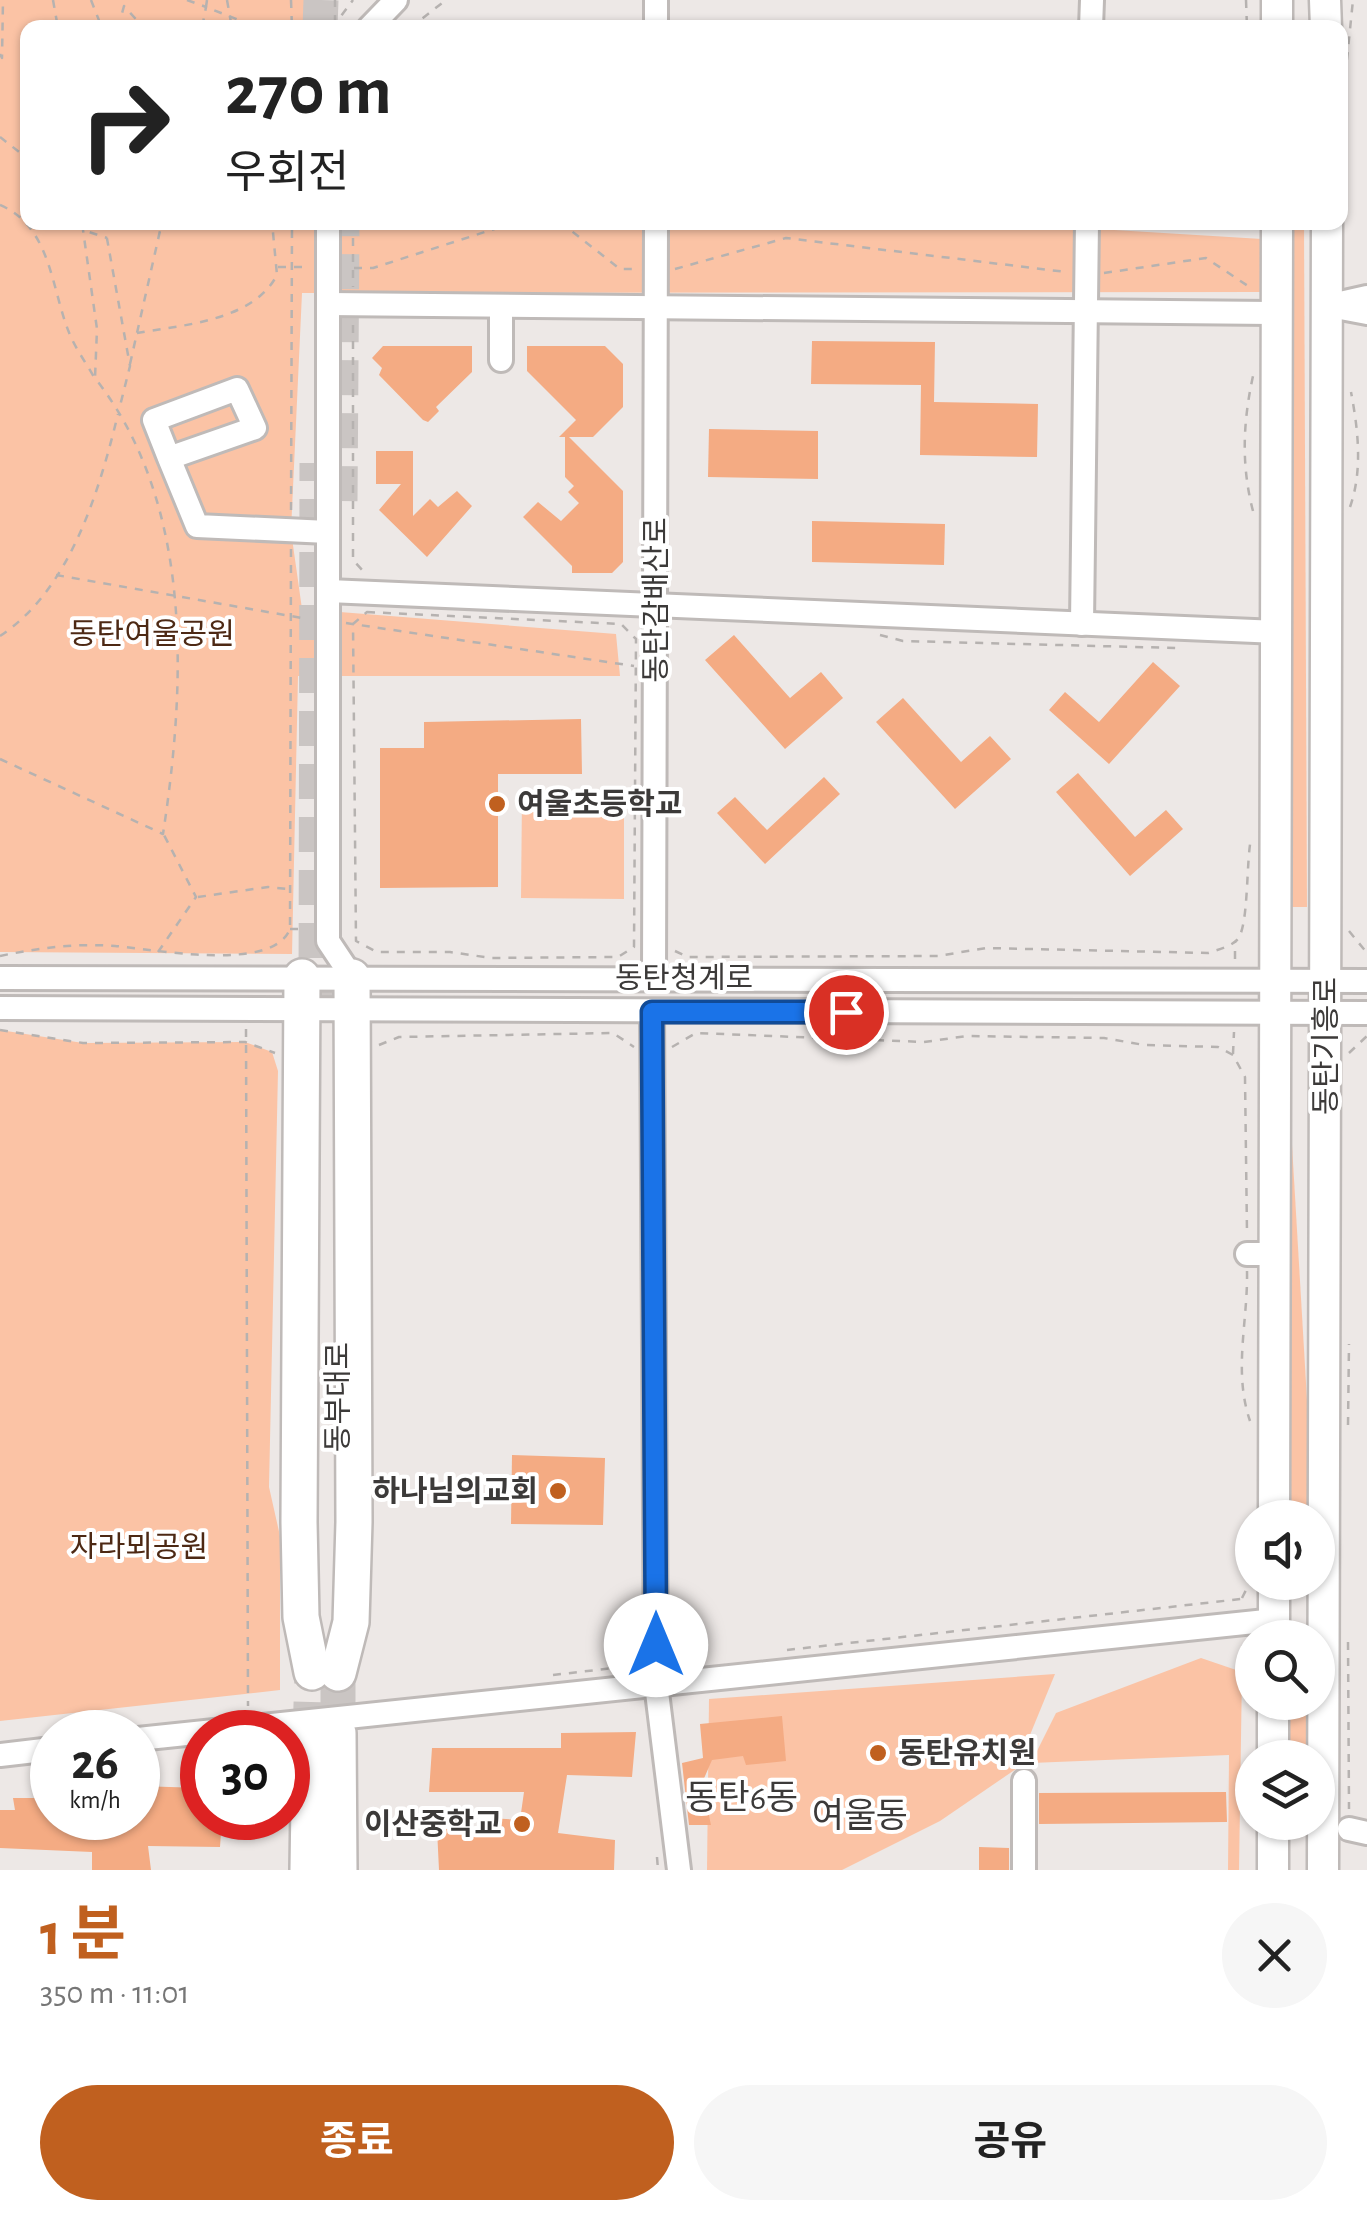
<!DOCTYPE html>
<html lang="ko">
<meta charset="utf-8">
<style>
body{margin:0;font-family:"Alegreya Sans","Noto Sans KR",sans-serif;background:#f6f6f6;color:#222;height:100vh;display:flex;flex-direction:column;font-size:38px;white-space:nowrap}
*{box-sizing:border-box;margin:0}
p{font-size:32px;color:#767676}
.icon{flex:none;width:55px;height:55px;fill:none;stroke:currentColor;stroke-width:2;stroke-linecap:round;stroke-linejoin:round}
.map{position:relative;height:1870px;overflow:hidden}
.sheet{display:flex;flex-direction:column;background:#fff;flex:1}
.sheet>*{flex:none}
.hud{position:absolute;left:20px;top:20px;width:1328px;height:210px;border-radius:20px;box-shadow:0 2px 8px #0004;background:#fff;color:#222;overflow:hidden}
.controls{position:absolute;left:1235px;top:1500px;display:grid;gap:20px}
.controls a{display:grid;place-items:center;width:100px;height:100px;border-radius:50%;background:#fff;box-shadow:0 2px 8px #0004;font-size:50px}
.speed{position:absolute;left:30px;top:1710px;display:flex;gap:20px;font-size:50px;font-weight:700;text-align:center}
.speed>*{display:grid;place-content:center;width:130px;height:130px;border-radius:50%;background:#fff;box-shadow:0 2px 8px #0004;line-height:1}
.speed small{font-size:25px;font-weight:400}
.speed .limit{border:15px solid #d22;background:#fff;color:#111}
.pin{position:absolute;display:grid;place-items:center;width:85px;height:85px;color:#fff;margin:-42px;border:5px solid #fff;border-radius:50%;box-shadow:0 2px 10px #0007}
.me{position:absolute;width:110px;margin:-55px;rotate:0deg;stroke-linejoin:round;filter:drop-shadow(0 0 8px #0008)}
.turn{display:flex;align-items:center;gap:35px;height:210px;padding:0 40px;font-size:45px}
.turn .icon{width:130px;height:130px;stroke-width:2.5}
.turn b{display:block;font-size:70px;line-height:85px}
.round{display:grid;place-items:center;flex:none;width:105px;height:105px;border-radius:52px;background:#f6f6f6}
.head{display:flex;align-items:center;justify-content:space-between;height:170px;padding:0 40px}
h1{font-size:60px;font-weight:700;line-height:75px;color:#c0601f}
.primary-button{display:flex;gap:20px;margin-top:auto;padding:20px 40px}
.primary-button a{flex:1;height:115px;border-radius:60px;background:#c0601f;color:#fff;font-size:40px;font-weight:700;line-height:115px;text-align:center}
.primary-button a+a{background:#f6f6f6;color:#222}
.map>svg:first-child{display:block}
</style>
<div class="map">
<svg width="1367" height="1870" viewBox="0 0 1367 1870">
<rect width="100%" height="100%" fill="#ede8e6"/>
<g fill="#fbc3a5">
<path d="M0,0H318V27L28,28V222H981L1262,239L1261,292L302,293L291,531L302,609L616,634L620,676H298L292,954L0,952Z"/>
<path d="M1286,223H1304L1307,907H1288Z"/>
<path d="M522,796L624,797V899L521,898Z"/>
<path d="M0,1030L83,1043L245,1042L272,1052L278,1071L269,1487L280,1536V1690L0,1721Z"/>
<path d="M1290,1111L1307,1400L1308,1517H1291L1283,1114Z"/>
<path d="M1201,1658L1242,1672L1239,1870H1228L1229,1755L1031,1763L1056,1713Z"/>
<path d="M1055,1674L1016,1769L940,1821L842,1870H707L709,1699Z"/>
<path d="M1285,1703H1309V1757L1285,1758Z"/>
</g>
<g fill="#f4ab83">
<path d="M812,341L935,342L934,402L1038,404L1037,457L920,455L921,385L811,384Z"/>
<path d="M383,346H472V372L436,407L439,411L428,422L423,420L379,375L382,368L372,358Z"/>
<path d="M527,346H605L623,364V407L593,437H569L623,491V562L612,573H572V566L523,517L538,502L561,521L579,503L568,492L574,486L565,477V437H559L576,420L527,371Z"/>
<path d="M709,429L818,431V479L708,477Z"/>
<path d="M376,451H413V516L430,499L438,507L457,491L472,506L427,557L379,510L401,484H376Z"/>
<path d="M812,521L945,524L944,565L812,562Z"/>
<path d="M734,635L790,698L821,672L843,698L785,749L705,660Z"/>
<path d="M1153,662L1180,686L1109,764L1049,710L1065,692L1099,722Z"/>
<path d="M903,698L961,762L990,736L1011,759L955,809L876,722Z"/>
<path d="M581,719L582,774H498V887L380,888V748H424V722Z"/>
<path d="M1078,773L1135,837L1166,810L1183,829L1130,876L1056,792Z"/>
<path d="M824,777L840,794L765,864L717,813L735,797L767,830Z"/>
<path d="M512,1455L605,1458L603,1525L511,1524Z"/>
<path d="M782,1716L786,1761L746,1765L743,1756L712,1760L702,1783L711,1825H689L682,1763L703,1758L700,1724Z"/>
<path d="M636,1732L632,1777L567,1775L558,1833L615,1840L614,1870H439L437,1829H490V1818L520,1820L524,1792H429L432,1748H561V1733Z"/>
<path d="M138,1786L202,1788V1818H222L220,1847L148,1846L151,1870H92V1852L0,1848V1810H15L13,1798H52V1818H138Z"/>
<path d="M1226,1792L1227,1822L1039,1824V1793Z"/>
<path d="M979,1847L1009,1848V1870H979Z"/>
</g>
<g fill="none" stroke-linecap="round" stroke-linejoin="round">
<g stroke="#cac5c3" stroke-width="35" stroke-dasharray="35 18" stroke-linecap="butt">
<path d="M320,28L321,0"/>
<path d="M340,501L342,222"/>
<path d="M316,1011L317,463"/>
<path d="M338,1673V1733"/>
<path d="M310,1737L312,1672"/>
</g>
<defs>
<g id="minor">
<path d="M656,0V28"/>
<path d="M369,28L396,0"/>
<path d="M1091,28L1092,0"/>
<path d="M328,222V941L352,977"/>
<path d="M328,304L1278,313"/>
<path d="M501,306V360"/>
<path d="M1327,306L1367,297"/>
<path d="M1330,306L1367,313"/>
<path d="M169,458L154,420L237,389L255,428L169,458L197,526L328,532"/>
<path d="M328,591L1277,632"/>
<path d="M1082,624L1087,222"/>
<path d="M0,978L1367,981"/>
<path d="M654,978L656,222"/>
<path d="M0,1008L1367,1013"/>
<path d="M652,1012L656,1684L679,1870"/>
<path d="M1247,1254H1275"/>
<path d="M138,1739L1274,1620"/>
<path d="M0,1755L52,1749"/>
<path d="M1349,1829L1367,1833"/>
<path d="M1024,1870V1781"/>
</g>
<g id="major">
<path d="M1277,0V28"/>
<path d="M1325,0L1326,28"/>
<path d="M1274,1518L1277,222"/>
<path d="M1274,1638V1582"/>
<path d="M1273,1758V1702"/>
<path d="M1273,1870V1822"/>
<path d="M1323,1870L1327,222"/>
</g>
<g id="highway">
<path d="M302,977L299,1522L301,1617L312,1672"/>
<path d="M338,1673L351,1622L354,1522L352,977"/>
<path d="M338,1733L339,1870"/>
<path d="M308,1870L310,1737"/>
</g>
</defs>
<use href="#minor" stroke="#bfbab8" stroke-width="28"/>
<use href="#major" stroke="#bfbab8" stroke-width="35"/>
<use href="#highway" stroke="#bfbab8" stroke-width="40"/>
<g stroke="#b6b2b0" stroke-width="2.5" stroke-dasharray="8 8" stroke-linecap="butt">
<path d="M53,0L58,28"/>
<path d="M91,0L102,28"/>
<path d="M187,0L206,7L202,28"/>
<path d="M207,0L206,7L259,28"/>
<path d="M227,0L232,28"/>
<path d="M291,0L292,28"/>
<path d="M1246,0L1247,28"/>
<path d="M335,23V0"/>
<path d="M118,28L124,6L144,28"/>
<path d="M332,28L353,0"/>
<path d="M410,28L446,0"/>
<path d="M0,54L2,58L3,0"/>
<path d="M0,137L28,159"/>
<path d="M1342,204L1344,88L1353,0"/>
<path d="M0,205C52,227 51,290 70,335C76,349 86,363 94,377"/>
<path d="M79,222L83,230L107,238"/>
<path d="M104,222L130,366L120,406"/>
<path d="M353,222V287"/>
<path d="M560,222L620,269H637"/>
<path d="M278,267H306"/>
<path d="M354,268H373L516,222"/>
<path d="M675,269L786,238L1066,272"/>
<path d="M1104,273L1206,258L1248,286"/>
<path d="M353,325V560L364,572"/>
<path d="M137,333C183,325 253,321 277,275L272,222"/>
<path d="M130,364L162,222"/>
<path d="M1350,507C1363,470 1358,429 1351,392"/>
<path d="M291,510L292,222"/>
<path d="M1253,511C1241,465 1243,422 1253,376"/>
<path d="M56,575L308,619"/>
<path d="M367,612L621,624L636,639L634,947L618,957L491,958L450,952H377L356,941L353,624Z"/>
<path d="M346,623L634,666"/>
<path d="M880,635L903,641L1176,648"/>
<path d="M0,636C70,590 99,492 118,414"/>
<path d="M0,759L163,834C186,684 194,504 95,378L97,329L83,230"/>
<path d="M198,897L268,887L289,889"/>
<path d="M290,929H306"/>
<path d="M1349,931L1367,953"/>
<path d="M675,951L688,957L938,956L986,948L1208,953C1217,950 1230,947 1237,940C1249,928 1246,861 1251,839"/>
<path d="M158,952L196,897L164,835"/>
<path d="M0,956C38,948 76,943 115,946C153,949 273,973 290,929L291,548"/>
<path d="M1235,959V942"/>
<path d="M246,1029L248,1706"/>
<path d="M0,1030L83,1043L245,1042L275,1053"/>
<path d="M379,1045L399,1037L613,1033L634,1047"/>
<path d="M672,1047L696,1033L924,1042L967,1036L1104,1038L1144,1045L1218,1047L1233,1055L1245,1077L1247,1233"/>
<path d="M1349,1053L1367,1036"/>
<path d="M1233,1054L1234,1032"/>
<path d="M1247,1271C1248,1322 1233,1371 1250,1421"/>
<path d="M1348,1425L1349,1344"/>
<path d="M1242,1598L1250,1582"/>
<path d="M1348,1642L1349,1809"/>
<path d="M1242,1645L1251,1654L1252,1694"/>
<path d="M787,1650L1241,1599"/>
<path d="M553,1675L622,1667L636,1651"/>
<path d="M61,1730L128,1722"/>
<path d="M1252,1772V1809"/>
<path d="M657,1857L658,1870"/>
</g>
<use href="#minor" stroke="#fff" stroke-width="22"/>
<use href="#major" stroke="#fff" stroke-width="30"/>
<use href="#highway" stroke="#fff" stroke-width="35"/>
</g>
<g fill="none" stroke-linecap="round" stroke-linejoin="round">
<defs>
<path id="route" d="M656,1645L652,1012H846"/>
</defs>
<use href="#route" stroke="#114b97" stroke-width="25"/>
<use href="#route" stroke="#1a73e8" stroke-width="18"/>
</g>
<g fill="#c0601f" stroke="#fff" stroke-width="4">
<circle cx="497" cy="804" r="10"/>
<circle cx="558" cy="1491" r="10"/>
<circle cx="878" cy="1753" r="10"/>
<circle cx="522" cy="1824" r="10"/>
</g>
<g text-anchor="middle" stroke-width="8" stroke-linejoin="round" paint-order="stroke">
<g font-size="30" fill="#3c3a39" stroke="#fff">
<text transform="translate(656 600) rotate(-90)" y="10">동탄감배산로</text>
<text x="684" y="988">동탄청계로</text>
<text transform="translate(1326 1046) rotate(-90)" y="10">동탄기흥로</text>
<text transform="translate(338 1397) rotate(-90)" y="10">동부대로</text>
</g>
<g font-size="30" fill="#4d2914" stroke="#fff">
<text x="152" y="644">동탄여울공원</text>
<text x="139" y="1557">자라뫼공원</text>
</g>
<g font-size="30" font-weight="bold" fill="#3c3a39" stroke="#fff" text-anchor="start">
<text x="517" y="814">여울초등학교</text>
<text x="538" y="1501" text-anchor="end">하나님의교회</text>
<text x="898" y="1763">동탄유치원</text>
<text x="502" y="1834" text-anchor="end">이산중학교</text>
</g>
<g font-size="35" fill="#3c3a39" stroke="#fff">
<text x="742" y="1809">동탄6동</text>
<text x="860" y="1827">여울동</text>
</g>
</g>
</svg>
<div class="controls">
<a><svg class="icon" aria-label="sound" viewBox="0 0 24 24"><path d="M4 9h4l5-4v14l-5-4H4zM17 9q2 3 0 6"/></svg></a>
<a><svg class="icon" aria-label="search" viewBox="0 0 24 24"><circle cx="10" cy="10" r="6"/><path d="M15 15l6 6"/></svg></a>
<a><svg class="icon" aria-label="layers" viewBox="0 0 24 24"><path d="M12 4l9 5-9 5-9-5zM3 14l9 5 9-5"/></svg></a>
</div>
<div class="speed"><div>26<small>km/h</small></div><div class="limit">30</div></div>
<div class="pin" style="left:846px;top:1012px;background:#d93025"><svg class="icon" aria-label="arrive" viewBox="0 0 24 24"><path d="M6 21V4h12l-3 4 3 4H6"/></svg></div>
<svg class="me" style="left:656px;top:1645px" viewBox="-20 -20 40 40"><circle r="19" fill="#fff"/><path d="M0-13L10 11 0 6-10 11z" fill="#1a73e8"/></svg>
<div class="hud">
<div class="turn"><svg class="icon" aria-label="right" viewBox="0 0 24 24"><path d="M7 20v-9h11M14 6l5 5-5 5"/></svg><div><b>270 m</b>우회전</div></div>
</div>
</div>
<section class="sheet">
<div class="head"><div><h1>1 분</h1><p>350 m · 11:01</p></div><a class="round"><svg class="icon" aria-label="close" viewBox="0 0 24 24"><path d="M6 6l12 12M18 6L6 18"/></svg></a></div>
<div class="primary-button"><a>종료</a><a>공유</a></div>
</section>
